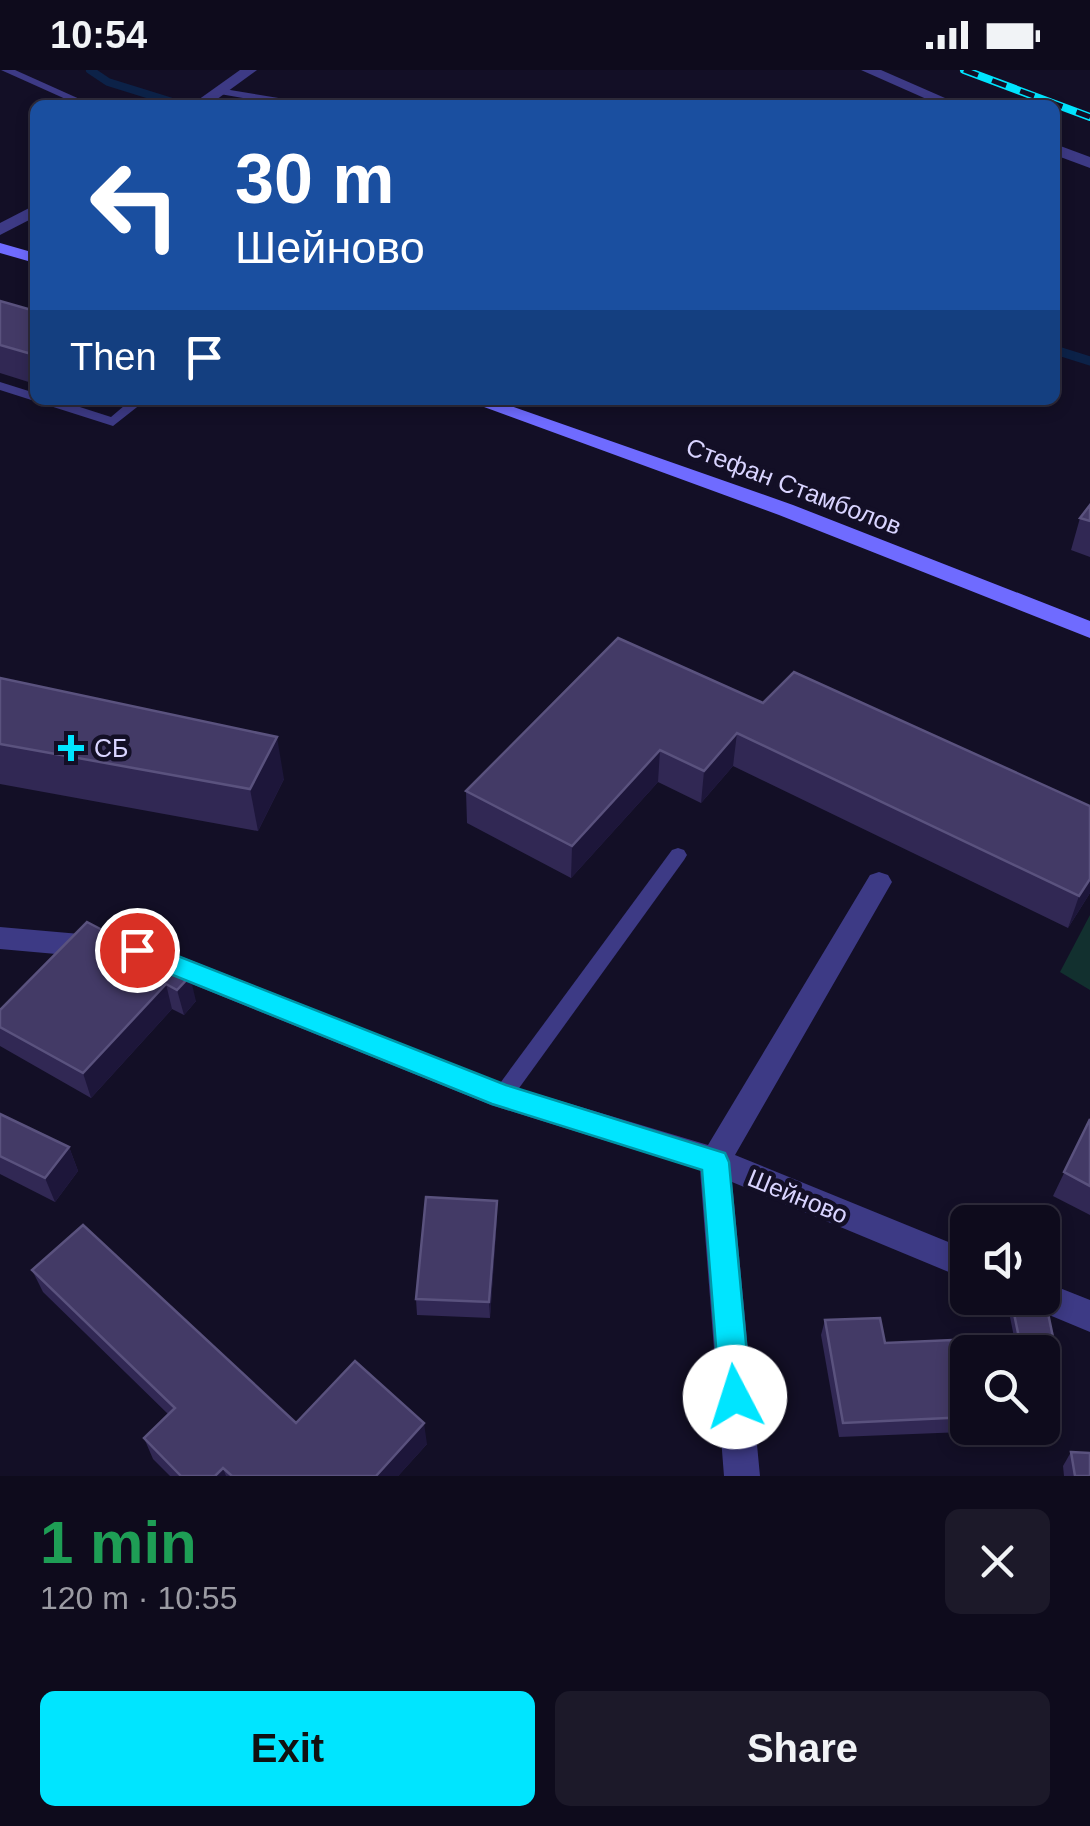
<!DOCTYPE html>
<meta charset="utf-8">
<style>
body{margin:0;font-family:Helvetica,sans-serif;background:#1c1929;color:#f1f3f6;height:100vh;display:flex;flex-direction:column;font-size:38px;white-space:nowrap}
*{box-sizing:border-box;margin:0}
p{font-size:32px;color:#9b9ba3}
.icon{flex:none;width:55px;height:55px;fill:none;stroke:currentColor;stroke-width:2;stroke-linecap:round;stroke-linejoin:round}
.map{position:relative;height:1406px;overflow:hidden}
.side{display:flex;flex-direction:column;background:#0e0b1c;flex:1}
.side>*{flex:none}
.top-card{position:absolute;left:30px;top:30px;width:1030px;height:305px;border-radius:15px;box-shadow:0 5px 15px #0003,0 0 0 2px #2e2b3b;background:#1a4fa0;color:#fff;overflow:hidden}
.controls{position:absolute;left:950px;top:1135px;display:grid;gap:20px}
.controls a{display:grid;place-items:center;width:110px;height:110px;border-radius:15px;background:#0e0b1c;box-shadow:0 5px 15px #0003,0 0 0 2px #2e2b3b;font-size:50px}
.pin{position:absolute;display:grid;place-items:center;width:85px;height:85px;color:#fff;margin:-42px;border:5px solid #fff;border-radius:50%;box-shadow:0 2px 10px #0007}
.me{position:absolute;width:110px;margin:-55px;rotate:355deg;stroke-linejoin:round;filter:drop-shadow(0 0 8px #0008)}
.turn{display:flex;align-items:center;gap:35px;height:210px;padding:0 40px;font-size:45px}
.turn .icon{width:130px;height:130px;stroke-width:2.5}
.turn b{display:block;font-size:70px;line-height:85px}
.then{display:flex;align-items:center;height:95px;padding:0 40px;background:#0003;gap:20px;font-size:38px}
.round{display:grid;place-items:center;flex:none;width:105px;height:105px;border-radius:15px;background:#1c1929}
.head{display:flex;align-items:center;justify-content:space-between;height:170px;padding:0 40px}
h1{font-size:60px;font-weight:700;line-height:75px;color:#1e9e55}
.action{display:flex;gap:20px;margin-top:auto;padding:20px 40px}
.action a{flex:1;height:115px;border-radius:15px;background:#00e5ff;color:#111;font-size:40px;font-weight:700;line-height:115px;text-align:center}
.action a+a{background:#1c1929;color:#f1f3f6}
.status{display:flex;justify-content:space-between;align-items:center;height:70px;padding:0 50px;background:#0e0b1c;direction:ltr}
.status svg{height:28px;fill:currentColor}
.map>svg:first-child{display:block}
</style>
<div class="status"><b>10:54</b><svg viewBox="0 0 49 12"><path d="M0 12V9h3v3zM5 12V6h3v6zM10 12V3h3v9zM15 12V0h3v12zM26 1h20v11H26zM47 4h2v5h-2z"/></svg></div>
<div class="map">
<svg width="1090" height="1406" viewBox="0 0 1090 1406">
<rect width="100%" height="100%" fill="#130f26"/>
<path fill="#12302f" d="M1090,845V920L1060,902Z"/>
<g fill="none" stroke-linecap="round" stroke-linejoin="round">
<path stroke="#0c2248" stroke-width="8" d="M90,0L108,12L182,35"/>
<path stroke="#0c2248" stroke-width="9" d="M1055,280L1090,291"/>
<g fill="#3d3a85" fill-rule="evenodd">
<path d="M1,0H15L93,35H79Z"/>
<path d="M218,18L303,32L308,35H284L214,23L213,21Z"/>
<path d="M0,312L35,323V330H58L111,347L131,330H146L113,356L0,320Z"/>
<path d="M678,778L684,780L687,785L684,790L509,1032L502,1035L495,1032L492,1026L495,1020L672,780Z"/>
</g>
<g fill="#3d3a85" fill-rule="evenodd">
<path d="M240,0H257L209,35H191Z"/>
<path d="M861,0H881L961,35H940Z"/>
<path d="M1055,74L1090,87V98L1055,85Z"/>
<path d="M35,135V147L0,165V153Z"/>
<path d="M879,802L888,805L892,812L735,1085L968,1180V1210L732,1112L760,1406H724L700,1100L491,1035L135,891L0,879V857L137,869L507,1015L708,1075L870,805Z"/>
<path d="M1042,1211L1090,1230V1262L1030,1237L1026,1228H1042Z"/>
</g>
<g fill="#6f6bff" fill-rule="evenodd">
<path d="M0,173L35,183V193L0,183Z"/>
<path d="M465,330H494L793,435L1090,551V568L779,445Z"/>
</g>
<defs>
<path id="rail" d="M964,0L1090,47"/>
</defs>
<use href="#rail" stroke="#00e5ff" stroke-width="8"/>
<use href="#rail" stroke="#130f26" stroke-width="5" stroke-dasharray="15" stroke-linecap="butt"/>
</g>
<g fill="#312854">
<path d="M0,231L35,241V314L0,303Z"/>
<path d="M89,330H114L107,336Z"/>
<path d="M1090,435V487L1071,480L1080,448Z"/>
<path d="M0,608L284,709L258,761L0,714Z"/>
<path d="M763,633L1090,736V823L1068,858L733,696L701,733L658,712L571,808L467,753L466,721Z"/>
<path d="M87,852L196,931L184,945L172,939L91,1028L0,976V940Z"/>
<path d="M0,1044L69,1077L78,1101L55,1132L0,1104Z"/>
<path d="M1090,1049V1145L1053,1126Z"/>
<path d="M497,1147L490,1248L417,1245L416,1229Z"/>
<path d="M32,1200L296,1353L427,1374L398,1406H170L153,1389L144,1368L168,1344L43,1222Z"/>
<path d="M1011,1229L1058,1291L1054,1298H1042V1282H1017L1008,1237Z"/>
<path d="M825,1250L885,1273L968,1337V1352L963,1362L839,1367L821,1265Z"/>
<path d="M1071,1382L1090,1406H1064L1063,1396Z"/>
</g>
<g fill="#1d163a">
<path d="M737,663L733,696L701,733L704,701Z"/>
<path d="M277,667L284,709L258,761L250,719Z"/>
<path d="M660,680L658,712L571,808L572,776Z"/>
<path d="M1090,809V823L1068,858L1079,826Z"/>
<path d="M190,906L196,931L184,945L177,920Z"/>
<path d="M166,914L172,939L91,1028L83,1003Z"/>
<path d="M69,1077L78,1101L55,1132L45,1108Z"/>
<path d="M497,1131V1147L490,1248L489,1232Z"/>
<path d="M424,1353L427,1374L398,1406H376Z"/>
<path d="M223,1398L226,1406H215Z"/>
</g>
<g fill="#433a66" stroke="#5a527e" stroke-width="2.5">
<path d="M0,231L35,241V285L0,275Z"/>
<path d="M1090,435V451L1080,448Z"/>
<path d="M618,568L763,633L794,602L1090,736V809L1079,826L737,663L704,701L660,680L572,776L466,721Z"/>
<path d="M0,608L277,667L250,719L0,674Z"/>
<path d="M87,852L190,906L177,920L166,914L83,1003L0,957V940Z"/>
<path d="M0,1044L69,1077L45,1108L0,1086Z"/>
<path d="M1090,1049V1116L1064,1102Z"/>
<path d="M426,1127L497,1131L489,1232L416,1229Z"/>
<path d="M83,1155L296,1353L355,1291L424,1353L376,1406H232L223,1398L215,1406H181L144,1368L175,1338L32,1200Z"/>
<path d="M1011,1229H1045L1058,1291L1042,1290V1282H1022Z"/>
<path d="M880,1248L885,1273L952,1270L968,1337V1347L843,1353L825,1250Z"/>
<path d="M1071,1382L1090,1383V1406H1075Z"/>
</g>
<path fill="#00e5ff" stroke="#0095a6" stroke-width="2.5" d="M137,870L506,1015L725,1083L729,1092L751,1327L746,1338L735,1342L724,1338L720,1327L702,1100L492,1034L128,887L124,880L128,872Z"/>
<path fill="#00e5ff" stroke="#130f26" stroke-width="4" d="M66 663h10v10h10v10h-10v10h-10v-10h-10v-10h10z"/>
<g text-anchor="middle" stroke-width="9" stroke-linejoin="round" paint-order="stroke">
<g font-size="25" fill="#d9d4ff" stroke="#130f26">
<text transform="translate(794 416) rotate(21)" y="9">Стефан Стамболов</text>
<text transform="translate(798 1126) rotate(22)" y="9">Шейново</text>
</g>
<g font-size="25" fill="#d9d4ff" stroke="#130f26" text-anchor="start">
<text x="94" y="687">СБ</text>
</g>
</g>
</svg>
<div class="controls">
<a><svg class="icon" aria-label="sound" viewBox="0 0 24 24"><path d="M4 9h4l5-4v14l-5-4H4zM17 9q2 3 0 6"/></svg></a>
<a><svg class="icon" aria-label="search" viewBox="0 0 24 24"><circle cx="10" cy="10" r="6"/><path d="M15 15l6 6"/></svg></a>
</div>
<div class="pin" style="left:137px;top:880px;background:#d93025"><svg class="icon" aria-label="arrive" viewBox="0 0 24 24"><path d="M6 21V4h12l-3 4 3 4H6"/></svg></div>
<svg class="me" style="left:735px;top:1327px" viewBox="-20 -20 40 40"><circle r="19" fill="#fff"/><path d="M0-13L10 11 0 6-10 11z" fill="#00e5ff"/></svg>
<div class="top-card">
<div class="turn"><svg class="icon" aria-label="left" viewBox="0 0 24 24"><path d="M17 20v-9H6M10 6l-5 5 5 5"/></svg><div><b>30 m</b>Шейново</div></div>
<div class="then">Then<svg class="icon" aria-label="arrive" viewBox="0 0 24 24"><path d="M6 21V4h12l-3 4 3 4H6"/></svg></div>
</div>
</div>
<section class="side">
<div class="head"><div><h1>1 min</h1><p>120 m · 10:55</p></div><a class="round"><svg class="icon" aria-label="close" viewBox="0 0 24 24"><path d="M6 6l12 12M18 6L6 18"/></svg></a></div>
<div class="action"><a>Exit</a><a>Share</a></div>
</section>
